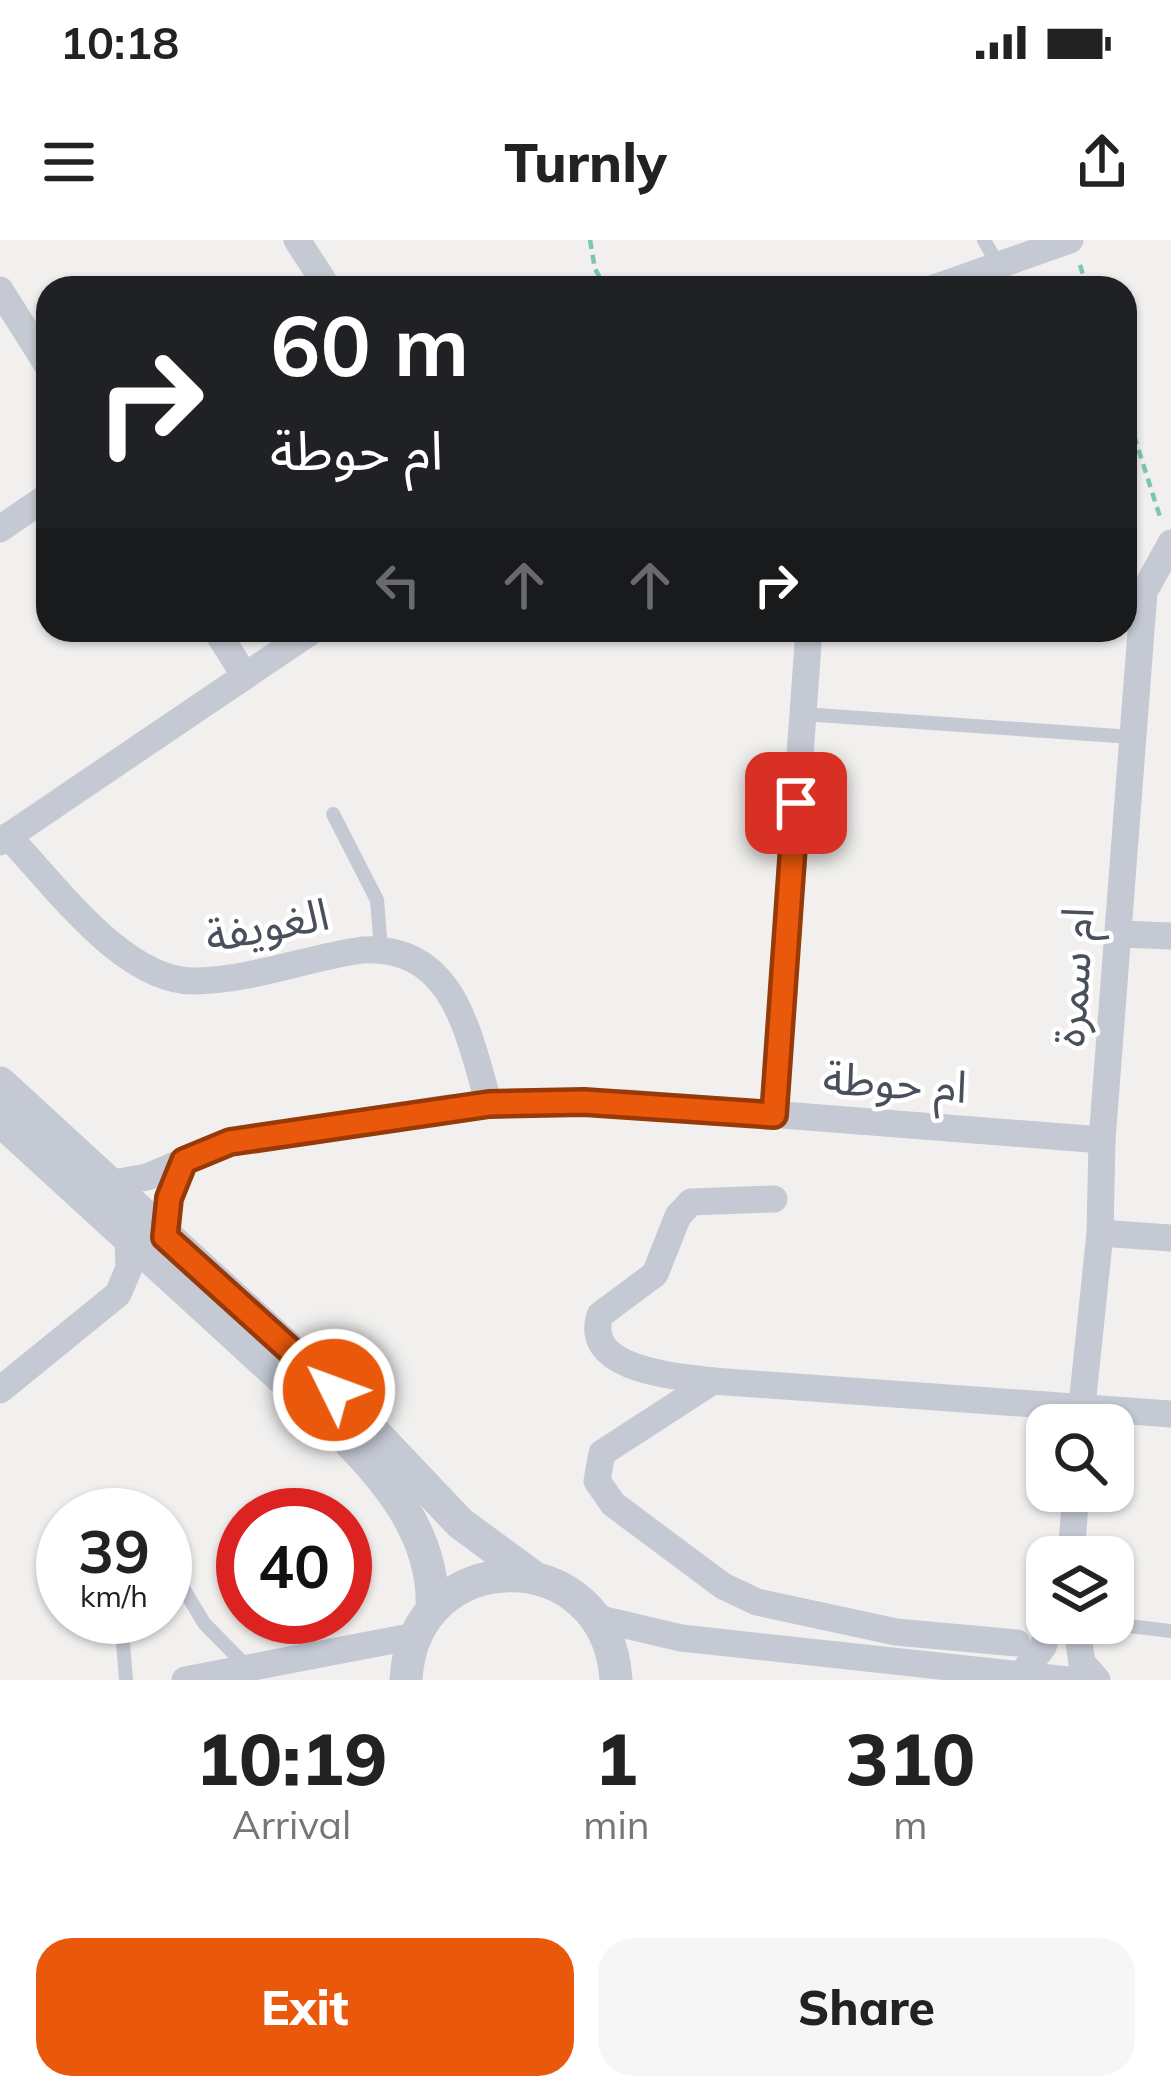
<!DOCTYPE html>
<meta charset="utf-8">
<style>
body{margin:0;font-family:Mulish,"Noto Sans Arabic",sans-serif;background:#f6f6f6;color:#222;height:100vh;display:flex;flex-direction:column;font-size:45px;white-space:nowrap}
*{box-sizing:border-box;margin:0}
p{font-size:39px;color:#767676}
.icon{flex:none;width:66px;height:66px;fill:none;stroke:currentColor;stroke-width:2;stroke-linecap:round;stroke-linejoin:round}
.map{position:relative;height:1440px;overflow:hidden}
.side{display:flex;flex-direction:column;background:#fff;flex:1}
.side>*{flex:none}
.top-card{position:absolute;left:36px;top:36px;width:1101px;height:366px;border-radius:36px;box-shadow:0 3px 9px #0004;background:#202124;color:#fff;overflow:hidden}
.fabs{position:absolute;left:1026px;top:1164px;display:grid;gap:24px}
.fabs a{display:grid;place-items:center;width:108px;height:108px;border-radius:24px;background:#fff;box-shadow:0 3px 9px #0004;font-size:60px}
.speed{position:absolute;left:36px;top:1248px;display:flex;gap:24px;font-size:60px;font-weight:700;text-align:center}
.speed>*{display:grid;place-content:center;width:156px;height:156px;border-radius:50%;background:#fff;box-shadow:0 3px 9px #0004;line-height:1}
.speed small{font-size:30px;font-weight:400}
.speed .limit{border:18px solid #d22;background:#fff;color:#111}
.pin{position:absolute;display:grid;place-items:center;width:102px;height:102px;color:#fff;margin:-51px;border-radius:24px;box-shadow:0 6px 18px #0006}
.me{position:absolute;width:132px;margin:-66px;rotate:312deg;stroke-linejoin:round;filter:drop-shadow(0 0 9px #0008)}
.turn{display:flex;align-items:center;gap:42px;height:252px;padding:0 36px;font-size:54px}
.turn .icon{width:156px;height:156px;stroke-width:2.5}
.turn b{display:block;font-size:84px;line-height:102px}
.lanes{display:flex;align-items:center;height:114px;padding:0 36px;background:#0003;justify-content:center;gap:60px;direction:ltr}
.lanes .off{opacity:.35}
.eta{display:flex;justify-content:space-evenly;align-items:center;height:204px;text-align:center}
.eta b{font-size:72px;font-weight:800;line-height:84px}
.cta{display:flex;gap:24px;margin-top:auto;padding:24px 36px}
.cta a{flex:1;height:138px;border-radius:36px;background:#ea580c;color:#fff;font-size:48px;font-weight:800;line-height:138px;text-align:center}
.cta a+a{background:#f6f6f6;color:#222}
.status{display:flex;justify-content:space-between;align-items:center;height:84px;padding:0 60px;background:#fff;direction:ltr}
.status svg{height:33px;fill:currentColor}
header{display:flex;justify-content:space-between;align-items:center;height:156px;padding:0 36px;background:#fff;font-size:54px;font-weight:800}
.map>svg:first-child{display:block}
</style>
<div class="status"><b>10:18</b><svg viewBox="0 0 49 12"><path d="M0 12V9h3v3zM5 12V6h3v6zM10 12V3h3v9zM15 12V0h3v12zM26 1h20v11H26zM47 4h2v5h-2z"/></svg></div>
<header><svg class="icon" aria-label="menu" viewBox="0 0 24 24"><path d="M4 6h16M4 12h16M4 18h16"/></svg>Turnly<svg class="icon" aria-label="share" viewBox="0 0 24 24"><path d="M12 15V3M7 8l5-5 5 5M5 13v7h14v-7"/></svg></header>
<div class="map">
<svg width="1171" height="1440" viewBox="0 0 1171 1440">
<rect width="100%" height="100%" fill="#f1f0ef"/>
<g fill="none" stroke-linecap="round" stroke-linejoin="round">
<g stroke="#7ec5ad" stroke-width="4.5" stroke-dasharray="9 6" stroke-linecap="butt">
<path d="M590,0L595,29L606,48"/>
<path d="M1080,25L1087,48"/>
<path d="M1125,167L1160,277"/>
</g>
<g stroke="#c4c9d3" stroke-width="14">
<path d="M984,0L998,25"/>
<path d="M803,474L1132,497"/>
<path d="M333,574L377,660L381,709"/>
<path d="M82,1275C101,1257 122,1257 140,1275"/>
<path d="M165,1318L204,1383L245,1425"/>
<path d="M121,1377L126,1440"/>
<path d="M1104,1383L1171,1391"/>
</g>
<g stroke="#c4c9d3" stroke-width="27">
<path d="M297,0L328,48"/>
<path d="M934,48L1070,0"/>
<path d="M0,50L48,126"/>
<path d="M0,289L48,256"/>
<path d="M216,390L245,436"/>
<path d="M8,596C55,645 124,743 196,741C252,740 307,718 362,710C455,705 468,794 489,864"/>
<path d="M0,602L313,390"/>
<path d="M1119,694L1171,696"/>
<path d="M774,875L809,390"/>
<path d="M107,944L147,937L230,902L448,868L539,862L629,863L1102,900"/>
<path d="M774,959L691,962L678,976L655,1034L600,1075C582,1131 677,1136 713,1141L1171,1174"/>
<path d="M1100,993L1171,998"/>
<path d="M165,997L169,958L184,921"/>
<path d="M713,1141L602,1213L597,1241L613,1264L723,1346L757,1362L896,1392L1017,1403"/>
<path d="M0,1150L118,1054L129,1028L128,1000"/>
<path d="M1080,1185L1100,993L1102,900L1144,352L1171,303"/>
<path d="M1071,1317L1076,1251"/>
<path d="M596,1378L681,1398L1068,1440"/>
<path d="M1076,1383L1082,1423L1097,1440"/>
<path d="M1021,1435L1043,1407L1050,1383"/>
<path d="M185,1440L415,1396"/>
</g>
<g stroke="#c4c9d3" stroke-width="33">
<path d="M0,843L334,1150L460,1283L535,1338"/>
<path d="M0,880L330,1182C382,1234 436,1292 432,1370"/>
<path d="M406,1440C413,1301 608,1301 616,1440"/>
</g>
</g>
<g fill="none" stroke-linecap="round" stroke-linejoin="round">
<defs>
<path id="route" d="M334,1150L165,997L169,958L184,921L230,902L489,864L584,862L774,875L796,563"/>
</defs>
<use href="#route" stroke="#983908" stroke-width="30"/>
<use href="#route" stroke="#ea580c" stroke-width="21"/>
</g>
<g text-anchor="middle" stroke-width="9" stroke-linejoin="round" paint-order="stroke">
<g font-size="45" fill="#49505b" stroke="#fff">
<text transform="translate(267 685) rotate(-11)" y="16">الغويفة</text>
<text transform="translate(1073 737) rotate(-86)" y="16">ام سمرة</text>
<text transform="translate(895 842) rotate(4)" y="16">ام حوطة</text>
</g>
</g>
</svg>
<div class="fabs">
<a><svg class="icon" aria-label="search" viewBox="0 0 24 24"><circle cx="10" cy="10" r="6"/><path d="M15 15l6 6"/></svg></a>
<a><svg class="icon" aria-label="layers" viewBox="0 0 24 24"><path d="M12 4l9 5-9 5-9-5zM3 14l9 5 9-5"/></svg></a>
</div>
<div class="speed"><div>39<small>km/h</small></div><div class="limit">40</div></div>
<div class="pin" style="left:796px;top:563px;background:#d93025"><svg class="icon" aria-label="arrive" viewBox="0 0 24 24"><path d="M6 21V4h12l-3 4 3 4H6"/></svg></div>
<svg class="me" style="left:334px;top:1150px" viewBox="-20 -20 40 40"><circle r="17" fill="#ea580c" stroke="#fff" stroke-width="3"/><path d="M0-11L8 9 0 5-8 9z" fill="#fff"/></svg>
<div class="top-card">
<div class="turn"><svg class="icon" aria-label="right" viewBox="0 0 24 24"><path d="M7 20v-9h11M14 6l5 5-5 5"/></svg><div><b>60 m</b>ام حوطة</div></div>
<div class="lanes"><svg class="icon off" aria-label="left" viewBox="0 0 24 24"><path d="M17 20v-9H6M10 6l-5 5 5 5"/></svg><svg class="icon off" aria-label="ahead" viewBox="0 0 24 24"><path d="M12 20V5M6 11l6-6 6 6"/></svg><svg class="icon off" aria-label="ahead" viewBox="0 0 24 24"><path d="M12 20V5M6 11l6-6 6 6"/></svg><svg class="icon" aria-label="right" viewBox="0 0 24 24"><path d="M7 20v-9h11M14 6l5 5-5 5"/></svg></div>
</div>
</div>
<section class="side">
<div class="eta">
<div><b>10:19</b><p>Arrival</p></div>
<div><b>1</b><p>min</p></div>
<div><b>310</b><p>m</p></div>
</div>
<div class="cta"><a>Exit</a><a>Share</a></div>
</section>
